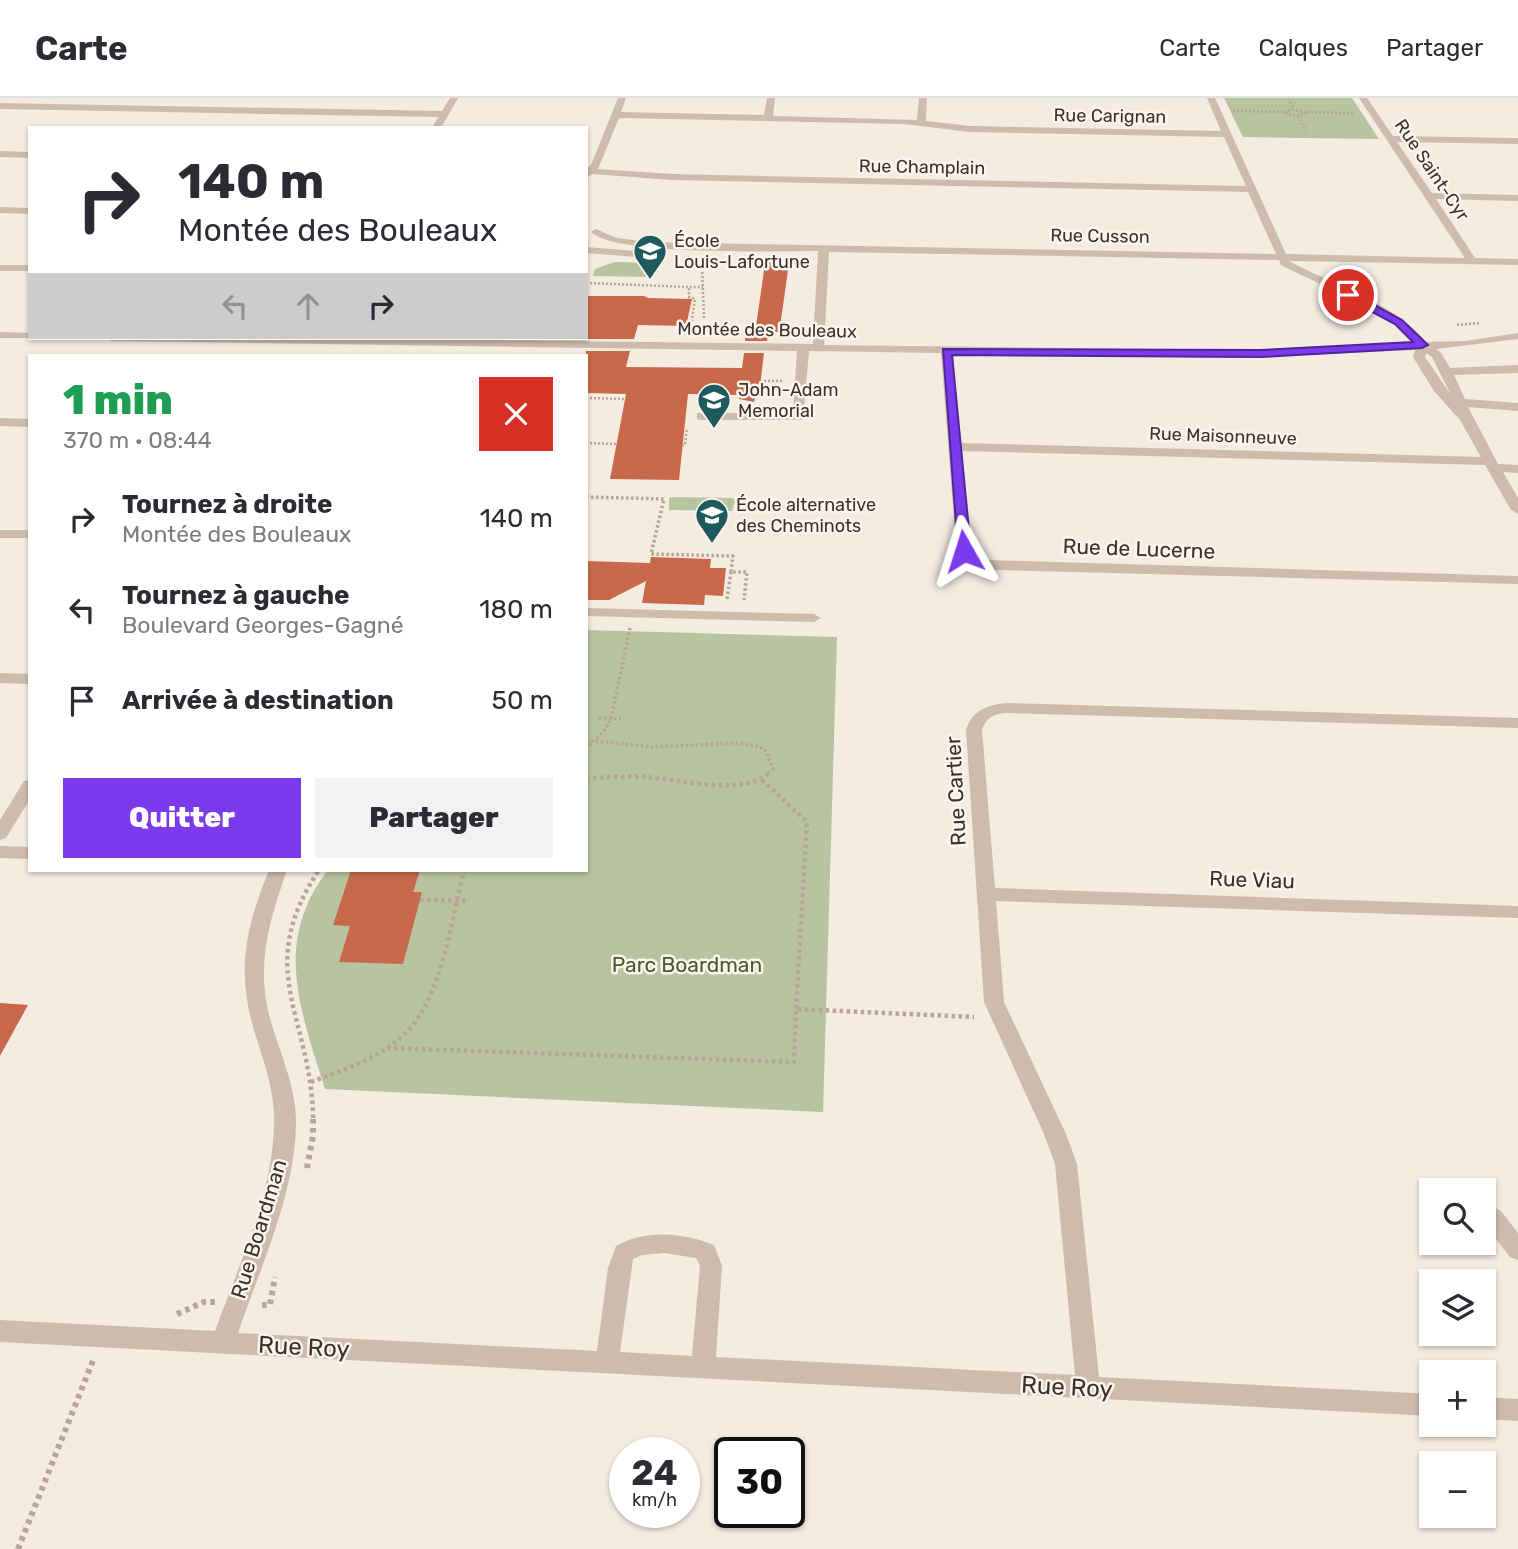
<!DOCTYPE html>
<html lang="fr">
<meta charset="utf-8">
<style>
body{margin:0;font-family:Rubik,sans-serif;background:#f2f2f3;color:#2b2b33;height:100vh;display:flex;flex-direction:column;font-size:26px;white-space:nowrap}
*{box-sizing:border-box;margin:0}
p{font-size:23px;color:#7c7c81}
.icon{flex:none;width:38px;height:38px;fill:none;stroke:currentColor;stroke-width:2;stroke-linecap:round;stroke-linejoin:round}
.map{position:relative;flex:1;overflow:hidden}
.side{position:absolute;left:28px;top:256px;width:560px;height:518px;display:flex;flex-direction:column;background:#fff;border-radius:0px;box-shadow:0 2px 5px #0004}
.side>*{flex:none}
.hud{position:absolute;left:28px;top:28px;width:560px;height:214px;border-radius:0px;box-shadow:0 2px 5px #0004;background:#fff;color:#2b2b33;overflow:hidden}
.buttons{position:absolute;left:1419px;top:1080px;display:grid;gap:14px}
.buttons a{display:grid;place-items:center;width:77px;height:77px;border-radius:0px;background:#fff;box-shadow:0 2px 5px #0004;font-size:35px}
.speed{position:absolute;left:609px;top:1339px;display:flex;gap:14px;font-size:35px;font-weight:700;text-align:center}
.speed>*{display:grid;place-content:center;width:91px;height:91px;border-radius:50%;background:#fff;box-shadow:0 2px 5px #0004;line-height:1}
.speed small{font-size:18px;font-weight:400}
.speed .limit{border:4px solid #111;border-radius:10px;background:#fff;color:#111}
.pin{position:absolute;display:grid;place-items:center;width:60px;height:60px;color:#fff;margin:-30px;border:4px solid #fff;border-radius:50%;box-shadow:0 2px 7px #0007}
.me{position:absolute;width:77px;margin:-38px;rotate:354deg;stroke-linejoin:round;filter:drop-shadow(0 0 5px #0008)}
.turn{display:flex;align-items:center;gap:24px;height:147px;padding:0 35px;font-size:32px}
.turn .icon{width:91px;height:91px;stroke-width:2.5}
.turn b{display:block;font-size:49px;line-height:60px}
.lanes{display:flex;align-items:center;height:66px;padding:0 35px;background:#0003;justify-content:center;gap:35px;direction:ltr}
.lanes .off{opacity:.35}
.round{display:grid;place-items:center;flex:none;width:74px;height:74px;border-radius:0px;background:#f2f2f3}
.headline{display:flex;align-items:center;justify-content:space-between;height:119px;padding:0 35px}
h1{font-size:42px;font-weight:800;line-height:52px;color:#1e9e55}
.action{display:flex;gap:14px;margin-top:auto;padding:14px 35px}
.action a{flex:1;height:80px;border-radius:0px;background:#7c3aed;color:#fff;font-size:28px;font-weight:800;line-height:80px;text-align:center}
.action a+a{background:#f2f2f3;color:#2b2b33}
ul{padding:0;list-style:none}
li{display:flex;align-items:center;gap:21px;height:91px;padding:0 35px}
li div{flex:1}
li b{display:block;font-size:26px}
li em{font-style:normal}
header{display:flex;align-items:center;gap:42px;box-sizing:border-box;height:98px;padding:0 35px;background:#fff;border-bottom:2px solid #e1e1e2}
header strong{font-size:33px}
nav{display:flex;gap:38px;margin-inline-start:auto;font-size:24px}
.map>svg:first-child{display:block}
</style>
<header>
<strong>Carte</strong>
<nav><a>Carte</a><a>Calques</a><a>Partager</a></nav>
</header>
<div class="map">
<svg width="1518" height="1451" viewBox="0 0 1518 1451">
<rect width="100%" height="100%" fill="#f4ebe1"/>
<g fill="#b8c4a0">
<path d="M1224,0H1352L1379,41L1243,39Z"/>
<path d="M614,164L652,165L648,179L593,178L595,171Z"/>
<path d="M674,399L733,400L735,403L732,413H727L669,412V400Z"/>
<path d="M586,532L837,539L823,1014L325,991C301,913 272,845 328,772H586Z"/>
</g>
<g fill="#c8694b">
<path d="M766,159L787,160L786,165H789L780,229H778V234H769L767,243H745L747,228H756Z"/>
<path d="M586,198H644L648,200L692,201L686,228L638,227L634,241H586Z"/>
<path d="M586,253H630L626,269L742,270L744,255H764L759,297H756L754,304L739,301V297L688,296L679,382L610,381L626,296L586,295Z"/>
<path d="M651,459L711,461L710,470H726L723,498L705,497L704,507L642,505L646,483L609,502H586V463L650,465Z"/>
<path d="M351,772H420L413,794H422L403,866L339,864L350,828L333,827Z"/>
<path d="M0,905L28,907L0,958Z"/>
</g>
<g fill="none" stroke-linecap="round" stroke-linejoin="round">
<g stroke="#b9a596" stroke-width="2.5" stroke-dasharray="2 2" stroke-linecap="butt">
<path d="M1288,0L1293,10"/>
<path d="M1292,11L1307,15L1294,18L1284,14Z"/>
<path d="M1233,13L1284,14"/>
<path d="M1307,14L1354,15"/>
<path d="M1298,18L1306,33"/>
<path d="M702,166L704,222"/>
<path d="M586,185L689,189"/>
<path d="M1457,227L1480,225"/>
<path d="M687,230L691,226L695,201L689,199V189H703"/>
<path d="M760,283H784"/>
<path d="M586,300L625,301"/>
<path d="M586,345L617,346"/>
<path d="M682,347H685L687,330"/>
</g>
<g stroke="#b9a596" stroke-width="3.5" stroke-dasharray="2.5 2.5" stroke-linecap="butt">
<path d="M586,399L664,401L651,456L733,458L731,474H747L744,502"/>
<path d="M727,501L731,474"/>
<path d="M599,620L621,621"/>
<path d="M586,642L652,649L738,645L760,649L766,653L773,671L769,675"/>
<path d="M586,651L604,633L611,621L630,530"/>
</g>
<g stroke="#b9a596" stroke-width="4.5" stroke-dasharray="3.5 3.5" stroke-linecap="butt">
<path d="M586,681C606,679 626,678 645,679C680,681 745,700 771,673"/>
<path d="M762,682L807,724L796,911"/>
<path d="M420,802L468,803"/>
<path d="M387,950L794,964L796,911L974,919"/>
<path d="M311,984C346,971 385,959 410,930C443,893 452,819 464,772"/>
<path d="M313,1020C312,920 252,872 319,772"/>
</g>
<g stroke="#b9a596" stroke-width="6" stroke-dasharray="4.5 4.5" stroke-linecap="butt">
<path d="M307,1070L313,1038V1018"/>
<path d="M262,1207H270L275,1179"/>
<path d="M177,1216L204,1204H215"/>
<path d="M18,1451L94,1260"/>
</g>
<g fill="#cdbbac" fill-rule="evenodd">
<path d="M450,0H458L441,30H432L438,19L0,11V5L442,13Z"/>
<path d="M618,0H626L621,14L764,17L767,0H775L773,18L917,22L919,0H927L926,23L970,28L1221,33L1207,0H1215L1286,156L1465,160L1359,0H1367L1393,38L1518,40V46L1397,44L1432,95L1518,97V103L1436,101L1475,160L1518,161V167L1289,163C1331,186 1397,206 1426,244L1465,243L1518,235V241L1436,251L1441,255L1450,270L1518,267V275L1454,277L1465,301L1518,305V313L1468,309L1498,366L1518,367V375L1503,374L1518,400V416L1511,412L1485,367L962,353L970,448L974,455L987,462L1518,478V486L1002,472C982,471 965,467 956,448L941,255L809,253L803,322H701L697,321V315H793L797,253L111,243L105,240H338L813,246L818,153C776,153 616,158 591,134L596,131L617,140L648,144L1276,156L1248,94L672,82L592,76L586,80V71L591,67ZM619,20L904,26L970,34L1224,39L1246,88L672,76L598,71ZM829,154L1279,162L1281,167C1316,185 1393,216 1414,245L1234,252L824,247ZM1415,252L1413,259L1434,293L1460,322L1481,359L961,345L953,256L1234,260ZM1426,255L1432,259L1451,297L1425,259Z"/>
<path d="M0,53L30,54V60L0,59Z"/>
<path d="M0,109L30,110V116L0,115Z"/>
<path d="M586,149L637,153L642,156L637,159L586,155Z"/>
<rect x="0" y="167" width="30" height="6"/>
<path d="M0,234L30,235V240H35H0Z"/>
<path d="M0,320L30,321V329L0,328Z"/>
<rect x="0" y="432" width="30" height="8"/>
<path d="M586,510L814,516L821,520L814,524L586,518Z"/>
<path d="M0,575L30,576V586L0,585Z"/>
<path d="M1010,605L1518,620V630L1010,615C996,615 987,618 982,632L995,790L1518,808V820L996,803L1004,904L1066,1036L1077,1066L1099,1279L1432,1296V1318L0,1244V1222L215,1233C239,1166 273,1097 274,1025C275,992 263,962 254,932C236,872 246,829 269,772H287C270,821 256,864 269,917C279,953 296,987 296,1025C295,1097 261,1167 238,1235L597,1253L608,1170L616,1148C647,1131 682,1135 714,1147L722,1168L716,1259L1075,1277L1055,1066L1044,1036L984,904L966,632C973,611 989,606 1010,605ZM664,1155L696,1160L700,1168L692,1258L620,1254L633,1161L642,1157Z"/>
<path d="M30,682V701L6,740L0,742V722L24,683Z"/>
<path d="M0,748L30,749V761L0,760Z"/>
<path d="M1484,1103L1501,1113L1518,1135V1162L1510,1159L1484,1126Z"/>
<path d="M1484,1299L1518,1301V1323L1484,1321Z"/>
</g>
</g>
<path fill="#7c3aed" stroke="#51269a" stroke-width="2" d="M1344,194H1351L1402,222L1428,247L1422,250L1261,259L952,257L971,453L964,457L958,453L943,251L1261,252L1413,244L1395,226L1344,199Z"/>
<defs>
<symbol id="school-pin" viewBox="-11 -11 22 30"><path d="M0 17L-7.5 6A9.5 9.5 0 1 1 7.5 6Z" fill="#1f5a5e" stroke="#fbf5ee"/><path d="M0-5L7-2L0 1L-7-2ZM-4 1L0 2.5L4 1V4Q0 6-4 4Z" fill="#fff"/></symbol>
</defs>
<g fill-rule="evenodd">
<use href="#school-pin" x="631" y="134" width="38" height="52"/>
<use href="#school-pin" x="695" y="283" width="38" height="52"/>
<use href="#school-pin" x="693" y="398" width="38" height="52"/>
</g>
<g text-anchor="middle" stroke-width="5" stroke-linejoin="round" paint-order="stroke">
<g font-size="18" fill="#3b302b" stroke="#fbf5ee">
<text transform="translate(1110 18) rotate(1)" y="6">Rue Carignan</text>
<text transform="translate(922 69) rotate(1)" y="6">Rue Champlain</text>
<text transform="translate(1432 72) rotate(56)" y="6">Rue Saint-Cyr</text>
<text transform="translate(1100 138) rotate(1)" y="6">Rue Cusson</text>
<text transform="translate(767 232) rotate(1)" y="6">Montée des Bouleaux</text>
<text transform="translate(1223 338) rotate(2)" y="6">Rue Maisonneuve</text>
</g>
<g font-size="18" fill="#3b302b" stroke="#fbf5ee" text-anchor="start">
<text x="674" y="149">École<tspan x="674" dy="21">Louis-Lafortune</tspan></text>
<text x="738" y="298">John-Adam<tspan x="738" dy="21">Memorial</tspan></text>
<text x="736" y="413">École alternative<tspan x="736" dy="21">des Cheminots</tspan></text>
</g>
<g font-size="21" fill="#3b302b" stroke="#fbf5ee">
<text transform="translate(1139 451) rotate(2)" y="7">Rue de Lucerne</text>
<text transform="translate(956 693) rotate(-93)" y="7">Rue Cartier</text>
<text transform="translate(1252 782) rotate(2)" y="7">Rue Viau</text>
<text transform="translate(259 1131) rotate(-73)" y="7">Rue Boardman</text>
</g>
<g font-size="21" fill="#4a5a2e" stroke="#fbf5ee">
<text x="687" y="874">Parc Boardman</text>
</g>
<g font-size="24" fill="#3b302b" stroke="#fbf5ee">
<text transform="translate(304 1249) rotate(3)" y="8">Rue Roy</text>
<text transform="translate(1067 1289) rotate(3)" y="8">Rue Roy</text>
</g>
</g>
</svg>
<div class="buttons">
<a><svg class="icon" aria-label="search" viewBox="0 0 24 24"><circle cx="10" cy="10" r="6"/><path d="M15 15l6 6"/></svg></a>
<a><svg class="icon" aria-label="layers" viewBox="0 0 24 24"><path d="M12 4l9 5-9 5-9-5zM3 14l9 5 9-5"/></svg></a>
<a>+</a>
<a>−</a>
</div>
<div class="speed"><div>24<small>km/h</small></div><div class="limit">30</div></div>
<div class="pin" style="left:1348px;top:197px;background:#d93025"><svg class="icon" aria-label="arrive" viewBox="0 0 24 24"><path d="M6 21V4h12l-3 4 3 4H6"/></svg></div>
<svg class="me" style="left:964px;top:453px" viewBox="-20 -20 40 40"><path d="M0-17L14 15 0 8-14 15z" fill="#7c3aed" stroke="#fff" stroke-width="4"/></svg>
<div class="hud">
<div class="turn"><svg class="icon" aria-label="right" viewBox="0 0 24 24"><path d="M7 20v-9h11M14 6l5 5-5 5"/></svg><div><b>140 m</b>Montée des Bouleaux</div></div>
<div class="lanes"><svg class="icon off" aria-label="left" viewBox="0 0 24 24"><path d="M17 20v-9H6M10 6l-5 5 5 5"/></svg><svg class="icon off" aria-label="ahead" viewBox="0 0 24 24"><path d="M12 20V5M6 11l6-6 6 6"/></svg><svg class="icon" aria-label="right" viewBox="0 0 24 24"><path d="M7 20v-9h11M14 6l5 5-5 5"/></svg></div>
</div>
<section class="side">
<div class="headline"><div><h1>1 min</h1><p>370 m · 08:44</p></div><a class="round" style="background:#d93025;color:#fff"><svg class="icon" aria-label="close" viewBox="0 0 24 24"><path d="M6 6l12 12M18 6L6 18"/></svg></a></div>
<ul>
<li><svg class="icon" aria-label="right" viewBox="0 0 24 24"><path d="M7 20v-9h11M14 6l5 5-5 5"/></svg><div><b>Tournez à droite</b><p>Montée des Bouleaux</p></div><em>140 m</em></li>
<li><svg class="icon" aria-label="left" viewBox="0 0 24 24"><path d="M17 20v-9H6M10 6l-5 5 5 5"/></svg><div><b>Tournez à gauche</b><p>Boulevard Georges-Gagné</p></div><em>180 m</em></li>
<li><svg class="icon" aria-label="arrive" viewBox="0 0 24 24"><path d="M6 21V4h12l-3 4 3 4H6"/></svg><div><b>Arrivée à destination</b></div><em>50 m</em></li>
</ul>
<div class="action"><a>Quitter</a><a>Partager</a></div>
</section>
</div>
